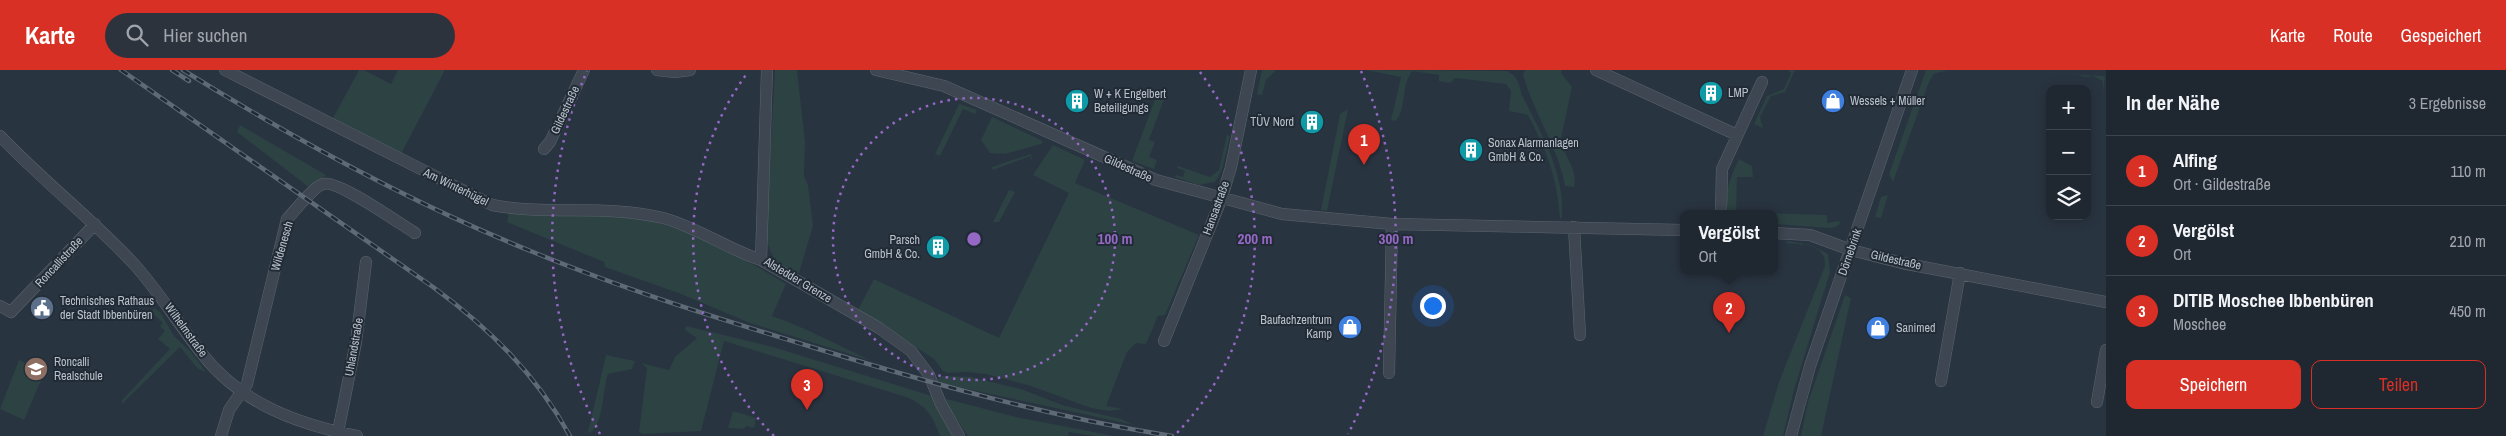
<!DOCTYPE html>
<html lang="de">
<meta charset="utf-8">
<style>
body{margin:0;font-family:"Archivo Narrow",sans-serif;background:#2c333d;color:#f1f3f6}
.controls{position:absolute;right:15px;top:15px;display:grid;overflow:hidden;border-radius:10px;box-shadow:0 2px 12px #0003}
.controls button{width:45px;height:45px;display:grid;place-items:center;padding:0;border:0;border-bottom:1px solid #3c444d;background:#1f2731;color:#f1f3f6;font:25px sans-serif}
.you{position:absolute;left:1432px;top:235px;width:18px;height:18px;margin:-12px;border:4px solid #fff;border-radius:50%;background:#1a73e8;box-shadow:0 0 0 8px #1a73e833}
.badge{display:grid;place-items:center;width:32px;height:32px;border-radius:50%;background:#d93025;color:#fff;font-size:16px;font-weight:700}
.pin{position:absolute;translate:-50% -41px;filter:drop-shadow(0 1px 2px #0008)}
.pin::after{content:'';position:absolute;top:26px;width:18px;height:15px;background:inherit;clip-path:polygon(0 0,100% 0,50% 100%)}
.popup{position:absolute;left:1680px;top:140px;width:98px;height:65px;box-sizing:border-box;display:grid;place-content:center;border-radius:10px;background:#1f2731;filter:drop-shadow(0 1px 4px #0005);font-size:16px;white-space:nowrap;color:#a1a5ab}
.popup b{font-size:19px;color:#f1f3f6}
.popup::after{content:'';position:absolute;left:50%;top:100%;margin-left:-10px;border:10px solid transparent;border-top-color:#1f2731}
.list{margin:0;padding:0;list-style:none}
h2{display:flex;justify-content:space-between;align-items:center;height:65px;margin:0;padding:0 20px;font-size:21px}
h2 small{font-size:16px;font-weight:400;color:#a1a5ab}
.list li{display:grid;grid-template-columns:32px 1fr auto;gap:15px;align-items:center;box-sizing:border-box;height:70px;padding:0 20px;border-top:1px solid #3c444d}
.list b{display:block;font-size:19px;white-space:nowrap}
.list p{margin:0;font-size:16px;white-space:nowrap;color:#a1a5ab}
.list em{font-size:16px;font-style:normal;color:#a1a5ab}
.actions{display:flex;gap:10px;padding:15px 20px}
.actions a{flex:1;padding:11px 0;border:1px solid #d93025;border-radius:10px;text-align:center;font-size:18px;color:#d93025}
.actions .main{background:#d93025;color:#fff}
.icon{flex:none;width:28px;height:28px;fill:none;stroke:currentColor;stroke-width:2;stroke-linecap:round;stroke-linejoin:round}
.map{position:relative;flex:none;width:2106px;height:366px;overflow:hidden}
header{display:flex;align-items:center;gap:30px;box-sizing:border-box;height:70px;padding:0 25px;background:#d93025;color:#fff}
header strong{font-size:24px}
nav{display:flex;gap:28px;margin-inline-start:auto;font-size:18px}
.search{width:350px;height:45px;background:#2c333d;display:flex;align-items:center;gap:12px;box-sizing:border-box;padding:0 18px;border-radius:28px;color:#a1a5ab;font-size:19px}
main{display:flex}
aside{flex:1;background:#1f2731}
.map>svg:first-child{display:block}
.green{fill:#2c4243}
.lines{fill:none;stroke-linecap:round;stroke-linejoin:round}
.minor-casing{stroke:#5b646e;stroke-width:12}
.minor{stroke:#3d4651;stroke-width:11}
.rail-casing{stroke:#5f6a77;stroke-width:4.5}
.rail{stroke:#212b36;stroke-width:2.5;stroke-dasharray:8;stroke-linecap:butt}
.ring{fill:none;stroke:#9468c4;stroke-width:2.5;stroke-dasharray:2.5 5}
.labels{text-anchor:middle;stroke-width:4;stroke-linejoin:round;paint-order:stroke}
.poi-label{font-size:12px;fill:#bac1cb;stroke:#212b36;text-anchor:start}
.street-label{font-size:12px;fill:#bac1cb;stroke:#212b36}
.centre{fill:#9468c4;stroke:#212b36;stroke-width:2.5}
.ring-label{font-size:15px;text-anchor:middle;font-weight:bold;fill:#9468c4;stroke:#212b36;stroke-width:4;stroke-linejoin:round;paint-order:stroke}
</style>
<header>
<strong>Karte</strong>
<div class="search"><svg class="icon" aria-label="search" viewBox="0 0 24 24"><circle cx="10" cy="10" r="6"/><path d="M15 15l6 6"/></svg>Hier suchen</div>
<nav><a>Karte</a><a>Route</a><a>Gespeichert</a></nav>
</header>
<main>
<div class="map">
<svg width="2106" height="366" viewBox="0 0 2106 366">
<rect width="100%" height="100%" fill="#293441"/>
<path class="green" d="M359 0H364L391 14 398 0H445L401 84 333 48Z
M775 0H797L805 72 804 106 808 115 813 156 799 203 793 205C777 196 769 184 766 165Z
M1262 0H1276L1266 10 1262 25 1257 24Z
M1366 0 1506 1C1518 5 1519 14 1522 25 1541 63 1565 103 1562 147L1560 149C1557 106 1547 82 1528 45L1509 41 1511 21 1506 14 1455 8 1450 13 1439 11V5L1412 1C1401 16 1407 37 1396 51L1391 50 1401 7Z
M1525 0H1562L1561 3 1572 17 1560 73C1566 87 1578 101 1574 117L1565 116C1558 76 1533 43 1523 4Z
M1788 0H1795L1785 22 1771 26 1760 47 1763 58 1754 54 1767 26 1784 19 1791 3Z
M1926 0H1948L1934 4 1929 12 1893 112 1889 104Z
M2059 0 2079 5 2105 6 2103 23V11L2093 6 2085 7Z
M1158 21 1166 24 1149 70 1155 72 1149 87 1157 90 1154 99 1132 91Z
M959 34 977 40 975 44 963 39 940 86 935 84Z
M1348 39 1327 141 1321 140 1340 44Z
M992 47 1043 71 1041 74 1005 84 990 83 981 70Z
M240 55 326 105 310 118 237 62Z
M1227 65 1230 66 1222 100 1215 112 1199 115 1175 107 1176 105 1183 107 1185 101 1177 98 1178 96 1210 107 1219 100Z
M1053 75 1085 90 1075 113 1199 165 1165 245 1158 246 1146 274 1136 273 1127 282 1106 336 1123 339 1109 341 1091 338 1031 316 986 304 967 302 948 303 943 301 934 289 886 257 857 242 874 209 999 268 1069 123 1033 105Z
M1031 84 1032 91 1030 86 993 100 992 97Z
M1739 89 1752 96 1753 107H1737L1736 142 1827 145V153L1839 151 1840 154 1836 157 1831 158 1774 154V144H1730C1722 126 1731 106 1739 89Z
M1009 120 1015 122 999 152H993Z
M1888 125 1881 148 1875 147 1881 127Z
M509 142C541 142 574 139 605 142 670 149 732 180 786 214L772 246C807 258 839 276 872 291L750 253 681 224 605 197 604 192 507 152Z
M1788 171 1811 175 1828 184 1830 202 1794 320 1783 366H1763L1779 312 1825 196C1826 182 1816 176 1803 174L1802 176 1800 174 1785 173Z
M1845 225 1851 228 1821 366H1801L1808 332Z
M154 238 160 242 174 266 191 282 206 302 198 299 180 277 122 334V330L170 279 158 269 165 261 160 256 163 253 151 242Z
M686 256 773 277 932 326 953 366H940C932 345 929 339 909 328L724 271 701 361 643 364 639 362 647 298 641 293 669 300 675 287 697 268 685 260Z
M606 285 635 291 632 299 608 304C602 321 605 350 590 363L588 362Z
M19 290 45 301 24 350 0 339Z
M943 306 970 307 1021 319 1065 336 1121 349 1134 355 940 313 938 309Z
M947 329 1016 347 1114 366H1094L1069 362 1068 366H968L944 330Z
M733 341 756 348 754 358 746 356 744 359 728 358Z"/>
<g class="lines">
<g class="minor-casing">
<path id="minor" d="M225 0 492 135C548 146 606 134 663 148 697 157 727 179 761 190
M657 0 675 2 690 0
M767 0 761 190 879 258 911 281 929 305 941 334 959 366
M876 0 944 16 1156 110 1282 144 1392 154 1684 160
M1596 0 1737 65
M0 66C43 111 92 149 134 194 160 223 179 255 203 285 242 334 297 354 357 366
M544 79 550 72 584 0
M1721 144 1722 99 1762 12
M1574 157 1580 265
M1774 163 1810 165 1851 180 1902 193 2106 232
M0 236 11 242 95 154
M1164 271 1221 130 1231 97 1251 0
M1389 303 1392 154
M1941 311 1960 203
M2097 332 2106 280
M338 362 356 272 366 192
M221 366 229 340 247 314 287 149C295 141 313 117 323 114 337 109 400 154 415 163
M1791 366 1810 296 1912 0"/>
</g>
<use href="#minor" class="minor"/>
<g class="rail-casing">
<path id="rail" d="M121 0 433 217C489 258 536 304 570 366
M172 0 189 11
M183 0C294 69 411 133 533 182 625 220 720 249 815 278 933 314 1050 347 1172 366"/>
</g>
<use href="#rail" class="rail"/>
</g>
<g class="ring">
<circle cx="974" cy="169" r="141"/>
<path d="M774 366A281 281 0 0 1 748 2M1200 2A281 281 0 0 1 1174 366"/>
<path d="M600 364A422 422 0 0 1 587 1M1361 1A422 422 0 0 1 1348 364"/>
</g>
<defs>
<g id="building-disc" transform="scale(1.25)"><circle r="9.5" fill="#0f9aa8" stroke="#212b36"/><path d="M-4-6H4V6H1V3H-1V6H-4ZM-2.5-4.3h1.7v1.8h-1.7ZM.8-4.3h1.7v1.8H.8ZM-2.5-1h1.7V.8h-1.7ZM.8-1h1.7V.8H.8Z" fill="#fff"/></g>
<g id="shop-disc" transform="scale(1.25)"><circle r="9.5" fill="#3f7fe0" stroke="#212b36"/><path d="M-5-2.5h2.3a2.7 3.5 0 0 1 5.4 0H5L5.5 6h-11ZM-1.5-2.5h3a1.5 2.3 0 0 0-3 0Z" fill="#fff"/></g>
<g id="civic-disc" transform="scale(1.25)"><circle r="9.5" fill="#5c6f8a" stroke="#212b36"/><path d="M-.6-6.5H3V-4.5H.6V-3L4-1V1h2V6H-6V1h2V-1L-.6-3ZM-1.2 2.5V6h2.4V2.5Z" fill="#fff"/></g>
<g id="school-disc" transform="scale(1.25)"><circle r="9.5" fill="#8d6e63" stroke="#212b36"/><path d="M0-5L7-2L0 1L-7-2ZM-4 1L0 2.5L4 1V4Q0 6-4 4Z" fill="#fff"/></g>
</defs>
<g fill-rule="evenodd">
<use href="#building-disc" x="1711" y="23"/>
<use href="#building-disc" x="1077" y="31"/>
<use href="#shop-disc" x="1833" y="31"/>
<use href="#building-disc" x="1312" y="52"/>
<use href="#building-disc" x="1471" y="80"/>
<use href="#building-disc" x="938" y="177"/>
<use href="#civic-disc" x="42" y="238"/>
<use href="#shop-disc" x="1350" y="257"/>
<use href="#shop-disc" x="1878" y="258"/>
<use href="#school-disc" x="36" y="299"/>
</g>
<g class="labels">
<g class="poi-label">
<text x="1728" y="27">LMP</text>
<text x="1094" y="28">W + K Engelbert<tspan x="1094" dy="14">Beteiligungs</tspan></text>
<text x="1850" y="35">Wessels + Müller</text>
<text x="1294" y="56" text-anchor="end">TÜV Nord</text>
<text x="1488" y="77">Sonax Alarmanlagen<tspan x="1488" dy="14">GmbH &amp; Co.</tspan></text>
<text x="920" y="174" text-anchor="end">Parsch<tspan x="920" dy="14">GmbH &amp; Co.</tspan></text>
<text x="60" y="235">Technisches Rathaus<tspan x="60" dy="14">der Stadt Ibbenbüren</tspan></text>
<text x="1332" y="254" text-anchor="end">Baufachzentrum<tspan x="1332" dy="14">Kamp</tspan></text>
<text x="1896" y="262">Sanimed</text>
<text x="54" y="296">Roncalli<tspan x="54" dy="14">Realschule</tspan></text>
</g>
<g class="street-label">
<text transform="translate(565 40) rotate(-65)" y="4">Gildestraße</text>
<text transform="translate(1128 98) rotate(24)" y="4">Gildestraße</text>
<text transform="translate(456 117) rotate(26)" y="4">Am Winterhügel</text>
<text transform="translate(1216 138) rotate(-70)" y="4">Hansastraße</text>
<text transform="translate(282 176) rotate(-74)" y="4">Wildenesch</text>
<text transform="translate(1850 182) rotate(-71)" y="4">Dörnebrink</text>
<text transform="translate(1896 190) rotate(13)" y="4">Gildestraße</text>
<text transform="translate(59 192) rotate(-47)" y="4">Roncallistraße</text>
<text transform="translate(798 210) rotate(31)" y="4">Alstedder Grenze</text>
<text transform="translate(186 260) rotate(54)" y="4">Wilhelmstraße</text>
<text transform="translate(354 277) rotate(-80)" y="4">Uhlandstraße</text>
</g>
</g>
<circle cx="974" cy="169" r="8" class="centre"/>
<g class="ring-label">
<text x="1115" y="174">100 m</text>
<text x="1255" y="174">200 m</text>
<text x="1396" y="174">300 m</text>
</g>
</svg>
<div class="controls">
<button>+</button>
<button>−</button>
<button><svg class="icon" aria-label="layers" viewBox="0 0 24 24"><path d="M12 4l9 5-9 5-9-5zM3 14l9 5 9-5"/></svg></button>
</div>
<div class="you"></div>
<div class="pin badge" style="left:1364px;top:95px">1</div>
<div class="pin badge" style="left:1729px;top:263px">2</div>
<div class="popup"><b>Vergölst</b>Ort</div>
<div class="pin badge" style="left:807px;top:340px">3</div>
</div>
<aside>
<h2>In der Nähe<small>3 Ergebnisse</small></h2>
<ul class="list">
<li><span class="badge">1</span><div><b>Alfing</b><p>Ort · Gildestraße</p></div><em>110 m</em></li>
<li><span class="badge">2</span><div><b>Vergölst</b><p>Ort</p></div><em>210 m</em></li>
<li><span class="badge">3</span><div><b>DITIB Moschee Ibbenbüren</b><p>Moschee</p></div><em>450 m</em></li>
</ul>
<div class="actions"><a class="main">Speichern</a><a>Teilen</a></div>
</aside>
</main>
